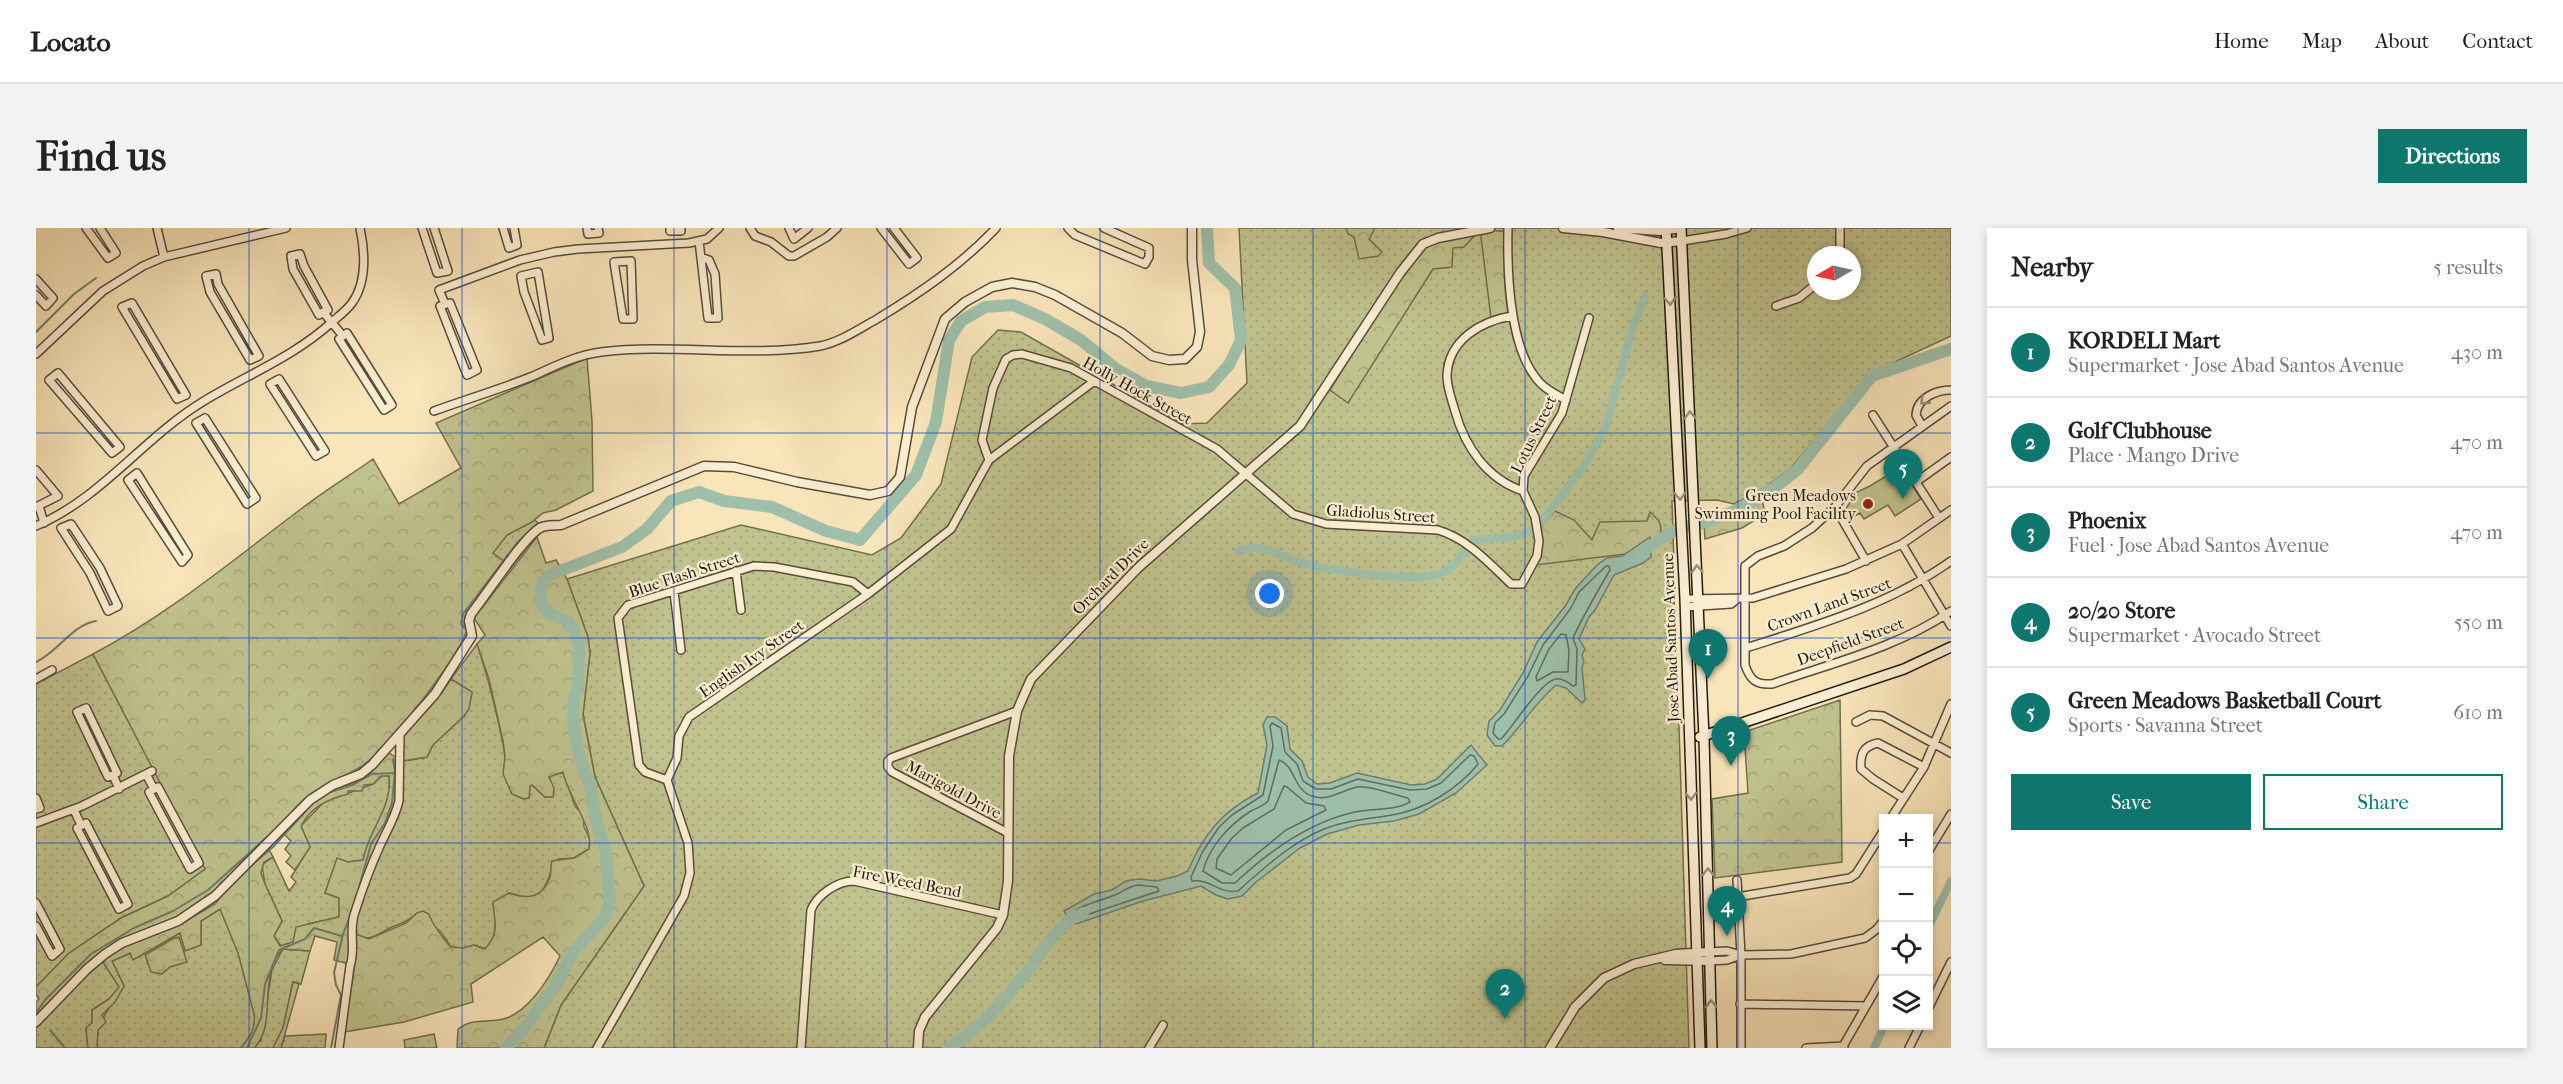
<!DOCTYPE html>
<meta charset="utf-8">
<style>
body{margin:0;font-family:"IM FELL French Canon",serif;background:#f2f2f2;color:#222}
.controls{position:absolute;right:18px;bottom:18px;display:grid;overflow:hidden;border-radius:0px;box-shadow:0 3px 9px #0003}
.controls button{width:54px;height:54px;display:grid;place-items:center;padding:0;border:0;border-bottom:2px solid #e0e0e0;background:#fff;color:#222;font:30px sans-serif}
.compass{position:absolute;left:1771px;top:18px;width:54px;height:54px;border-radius:50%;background:#fff;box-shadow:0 3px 9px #0003;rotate:261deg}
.you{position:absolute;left:1234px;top:366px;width:21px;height:21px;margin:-15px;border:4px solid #fff;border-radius:50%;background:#1a73e8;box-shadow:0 0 0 9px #1a73e833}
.badge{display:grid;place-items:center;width:39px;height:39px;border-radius:50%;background:#0f766e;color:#fff;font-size:20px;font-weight:700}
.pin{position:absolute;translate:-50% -50px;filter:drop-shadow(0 2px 3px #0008)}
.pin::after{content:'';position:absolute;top:32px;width:21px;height:18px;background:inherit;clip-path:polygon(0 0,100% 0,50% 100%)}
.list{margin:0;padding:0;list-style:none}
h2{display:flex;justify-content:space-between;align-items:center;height:78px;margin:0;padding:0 24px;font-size:26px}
h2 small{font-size:20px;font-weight:400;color:#767676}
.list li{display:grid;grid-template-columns:39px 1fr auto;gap:18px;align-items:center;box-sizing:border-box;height:90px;padding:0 24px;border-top:2px solid #e0e0e0}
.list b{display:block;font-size:22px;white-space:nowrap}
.list p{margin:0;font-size:20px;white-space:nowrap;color:#767676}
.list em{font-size:20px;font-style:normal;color:#767676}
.actions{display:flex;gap:12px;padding:18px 24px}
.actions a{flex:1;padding:14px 0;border:2px solid #0f766e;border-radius:0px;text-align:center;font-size:21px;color:#0f766e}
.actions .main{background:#0f766e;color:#fff}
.icon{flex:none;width:33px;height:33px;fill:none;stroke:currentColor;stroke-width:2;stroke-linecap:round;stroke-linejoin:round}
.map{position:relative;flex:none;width:1915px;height:820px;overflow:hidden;border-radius:0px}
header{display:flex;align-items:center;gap:36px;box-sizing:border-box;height:84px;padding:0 30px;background:#fff;border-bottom:2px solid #e0e0e0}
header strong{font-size:28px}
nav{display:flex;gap:33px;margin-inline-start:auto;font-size:21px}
.intro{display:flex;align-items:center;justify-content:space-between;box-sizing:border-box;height:144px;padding:0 36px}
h1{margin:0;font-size:42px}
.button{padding:15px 27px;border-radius:0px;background:#0f766e;color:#fff;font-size:21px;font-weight:700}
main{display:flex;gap:36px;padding:0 36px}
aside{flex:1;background:#fff;border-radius:0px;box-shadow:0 3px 9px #0003}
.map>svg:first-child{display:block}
.grass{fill:url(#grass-dots);stroke:#726e4e;stroke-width:1.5;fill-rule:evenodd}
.forest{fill:url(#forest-crowns);stroke:#726e4e;stroke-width:1.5}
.wetland{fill:url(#wetland-marsh);stroke:#726e4e;stroke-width:1.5}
.pitch{fill:#c0c38e;stroke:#726e4e;stroke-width:1.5}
.water{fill:#9ec0ab;stroke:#6d7d6c;stroke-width:1.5}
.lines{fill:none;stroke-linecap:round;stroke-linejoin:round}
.shore{stroke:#606c5c;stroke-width:1.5}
.stream{stroke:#6d7d6c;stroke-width:2}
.canal{stroke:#9ec0ab;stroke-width:8}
.river{stroke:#9ec0ab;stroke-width:12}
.minor-casing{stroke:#584c39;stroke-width:10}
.tertiary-casing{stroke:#584c39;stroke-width:11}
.secondary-casing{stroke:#23190e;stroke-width:12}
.minor{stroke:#fbeed2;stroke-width:7}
.tertiary{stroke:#fbeed2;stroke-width:8}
.secondary{stroke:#fbeed2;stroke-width:9}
.oneway{stroke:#9a8e7a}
.grid{fill:none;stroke:#1d4ed8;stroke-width:1.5;stroke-opacity:0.55}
.poi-dot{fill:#8f2418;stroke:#fbeed2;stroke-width:2}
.labels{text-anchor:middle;stroke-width:4.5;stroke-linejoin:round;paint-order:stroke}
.street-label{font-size:16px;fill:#23190e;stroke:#fbeed2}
.poi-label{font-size:16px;fill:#23190e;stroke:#fbeed2;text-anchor:end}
</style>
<header>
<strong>Locato</strong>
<nav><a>Home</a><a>Map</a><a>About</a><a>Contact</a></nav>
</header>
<div class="intro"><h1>Find us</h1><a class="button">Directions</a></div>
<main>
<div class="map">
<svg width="1915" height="820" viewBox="0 0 1915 820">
<defs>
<pattern id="grass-dots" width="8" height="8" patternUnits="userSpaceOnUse" patternTransform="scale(1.5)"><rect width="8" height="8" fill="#c0c38e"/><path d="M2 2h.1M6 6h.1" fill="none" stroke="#a5a779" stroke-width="1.8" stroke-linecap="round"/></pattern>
<pattern id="forest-crowns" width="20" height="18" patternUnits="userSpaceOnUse" patternTransform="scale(1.5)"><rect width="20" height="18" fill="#c0c38e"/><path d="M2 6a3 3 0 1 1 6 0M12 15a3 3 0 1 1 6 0" fill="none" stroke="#a5a779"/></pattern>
<pattern id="wetland-marsh" width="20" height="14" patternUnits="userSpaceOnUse" patternTransform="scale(1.5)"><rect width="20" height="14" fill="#c0c38e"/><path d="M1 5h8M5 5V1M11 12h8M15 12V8" fill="none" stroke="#a5a779"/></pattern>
</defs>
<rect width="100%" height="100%" fill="#f9e5ba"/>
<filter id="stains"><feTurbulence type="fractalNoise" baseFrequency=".00333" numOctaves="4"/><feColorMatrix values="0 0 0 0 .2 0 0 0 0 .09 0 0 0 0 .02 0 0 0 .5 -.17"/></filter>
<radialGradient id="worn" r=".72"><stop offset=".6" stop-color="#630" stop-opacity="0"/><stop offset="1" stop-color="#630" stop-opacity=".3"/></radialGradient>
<path class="grass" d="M1203 0H1915V108L1833 146 1755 240 1727 261 1698 276 1681 272 1636 273 1653 820H508L525 777 608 658 559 549 547 486 554 425 552 409 531 351 705 297 836 327 865 310 905 256 936 129 962 102 985 104 1147 196 1171 195 1211 155ZM1780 27H1816V63H1780Z
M499 292 503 296 470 335 456 326 471 307Z
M441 416C452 449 460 482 467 516 472 538 465 543 476 566L488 571 493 570 494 558 496 557 509 569H516L518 564 513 548 527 543 539 578 547 587 548 599 554 611 553 621 538 630 522 631C506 655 513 678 473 665L457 677C462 694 461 708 450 721L438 717 427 720 415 719 405 704 381 685C372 695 363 695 352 701 340 708 330 715 317 705L318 694 341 629 365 574 367 533 391 529 397 517 428 488 432 481 436 464 415 451Z
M57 426 170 641 132 668 85 690 32 726 0 759V456Z
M347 547 353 548C357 578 334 604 327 632L312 634 301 631 289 665 304 670 303 689 272 696 257 714 245 718 238 708 246 693 229 656 226 637 237 629 253 663 260 654 255 649 274 619 265 598 288 574 337 556Z
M184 681C194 702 223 775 219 796 217 806 211 812 205 820H61C59 790 75 781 88 758L76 733 95 725 97 731 145 704 149 722 165 717V693Z
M247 721 274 723 265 756 257 754 247 800 237 820H218L225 812 236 742Z
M65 731 84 759 73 771 56 782V795L50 800 52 820H0V796Z
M290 806 289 820H245L249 808Z
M398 806 401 820H369L368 812Z"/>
<path class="forest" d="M1310 0H1339L1333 11 1346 24 1342 28 1323 31 1318 9 1312 6Z
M1444 1 1472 4V86L1455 90Z
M1442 4 1428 19 1417 20 1416 39 1397 41 1312 175 1294 162 1377 27 1390 17Z
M551 130 556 193 557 263 520 282 507 285 496 294 471 307 457 325 470 335 429 388 428 397 433 405 398 461 327 541 300 554 209 631 188 654 151 686 89 711 0 792V774L3 771 0 766V759L32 726 85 690 132 668 169 641 57 426C133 386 197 332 265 281 288 263 313 248 337 231L363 276 425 240 400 195Z
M1726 271 1729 286 1706 300 1669 311 1668 297Z
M1519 283 1538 292 1556 312 1564 294 1611 293 1614 284C1623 292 1627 296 1624 309L1589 326 1500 337 1504 301Z
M501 309 510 335 520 332 531 351 552 409 554 425 547 487 559 549 608 658 525 777 508 820H421L422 801C435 791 447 794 462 792 490 789 513 751 524 728L507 709 435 756 437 774 368 794 308 804 320 729 317 705 333 711 370 695 381 685 387 683 393 686C394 692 409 714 415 719L427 720 438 717 449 721C465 703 458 694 457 674L473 665C490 671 505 671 513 652 516 646 514 639 516 633L538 630 553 621C558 599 531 567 527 544L513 549 518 560 517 569H509L496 557 494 558 493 570 488 571 476 566 467 546 469 528 467 513 453 451 441 416 449 407 438 390Z
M415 451 436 464 433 481 428 488 397 517 391 529 367 533V509L405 466Z
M1804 472 1806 634 1679 650 1676 571 1712 565 1708 504Z
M352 524 362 531 358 581 315 694 316 724 313 736 298 732 301 714 279 708 274 723 247 721C220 748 243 795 218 820H205C214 809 220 801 218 786L202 725 184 681 165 693V717L149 723 144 705 97 732 94 725 76 733 88 758 79 774 66 787 70 794 62 802 61 820H52L50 800 56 795V782L73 771 83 759 65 731 76 723 142 694 232 620 237 629 228 634 225 645 229 656 246 693 238 708 244 718 257 714 260 699 303 689V670L289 665 301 630 312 634 327 632C332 602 357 580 353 548H345L337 556 328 557 326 563H312V566C292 571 275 579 265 598L274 619 259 642 250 634 255 628 249 621 255 613 247 605 276 573 293 562 318 555 331 547Z
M257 754 263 756 245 820H237L247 800Z"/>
<path class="wetland" d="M143 709 151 734 134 739 126 746 115 744 109 727 138 710Z"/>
<path class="pitch" d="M1865 239 1885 271 1859 288 1852 277 1828 291 1824 285 1815 290 1809 282 1821 264 1834 258Z"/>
<path class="water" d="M1614 309 1615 329 1607 335 1578 347 1559 382 1553 389 1543 411 1549 421 1546 427 1548 434 1546 439 1549 472 1546 475 1530 460 1520 457C1499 475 1485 499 1466 518H1459L1451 507 1453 493 1464 482 1487 445 1501 414 1530 377 1539 361 1561 337 1571 330 1586 328Z
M1231 489H1239L1251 498 1254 521 1266 533 1272 549 1281 556 1294 555 1321 545 1375 557 1389 556 1401 551 1435 517 1451 537 1420 565 1383 586 1358 593 1323 597 1291 606 1264 620 1220 654 1206 668 1192 671 1180 667 1165 658 1107 673 1040 696 1032 690 1028 683 1058 666 1076 662 1090 653 1103 651 1120 653 1141 648 1152 643C1167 607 1186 583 1222 565L1231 517 1227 497Z"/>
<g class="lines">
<path class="shore" d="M1570 338H1573L1574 342C1561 364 1548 386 1537 410L1541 421 1540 457 1537 458C1533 455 1525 450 1520 451 1505 453 1477 499 1465 511H1462L1457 505 1459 495 1468 486 1492 448 1507 417 1535 380 1543 364Z
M1525 406 1530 407 1533 422 1532 444H1517L1501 453 1500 449 1513 421Z
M1236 495 1245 500 1249 524 1261 536 1267 553 1280 561H1295L1322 551 1374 562 1391 561 1405 555 1434 527 1438 528 1442 536C1422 561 1388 582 1356 587 1333 591 1311 592 1288 601 1256 614 1228 640 1202 663 1182 666 1176 651 1156 653L1155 649 1167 623 1183 599 1196 587 1227 567 1237 518 1234 498Z
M1243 532C1260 538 1257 562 1276 568 1292 574 1306 562 1321 559 1333 557 1359 567 1372 570L1374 574C1359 583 1337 580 1319 584 1273 594 1233 623 1199 655H1186L1167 643C1173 619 1194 596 1215 583 1221 580 1227 578 1232 573Z
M1248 558 1251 559 1270 575 1288 578 1290 582 1250 602 1195 647 1180 640 1181 631 1196 610 1207 600 1238 581Z
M1103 657 1121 659 1123 663 1044 689 1038 686 1039 682C1051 676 1063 673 1076 668 1086 665 1091 658 1103 657Z"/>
<path class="stream" d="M0 104 38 66 60 50
M428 400 425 396 427 386 481 315 501 296
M0 434C23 423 36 397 60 393
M291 565 317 557 336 546 359 545
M254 587C276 557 298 556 326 538 351 522 419 433 430 405
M213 639 237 619 277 575
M321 667 335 616 349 595 356 575 359 543 357 531
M148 694 179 676 194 657
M112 709 143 697
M0 785 9 772 55 726 98 700 137 683 172 662 231 609
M14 802 29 820
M211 820 225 790 229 756 243 722 269 711 278 700 306 708
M295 820 305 767 300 757 298 745 307 706 317 681"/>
<path class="canal" d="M1202 324C1226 313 1241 327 1263 334 1290 342 1381 356 1406 345 1418 340 1428 322 1437 312L1477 309 1492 304 1506 294 1547 239 1569 201 1597 99 1609 68
M1892 700 1915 653
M1838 820 1848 798"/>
<path class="river" d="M1602 326 1642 300 1661 297 1701 282 1738 260 1761 242 1836 148 1915 121
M470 820 490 798 520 757 538 723 569 689 574 672 570 625 559 588 554 557 544 530 537 494 538 470 542 460 543 425V416L534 394C529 391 525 391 520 389 502 382 501 360 511 348L586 319 611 301 635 273 663 264 688 273 736 279 790 303 824 312 880 247 900 194 913 112 925 93 949 79 977 77 1009 91 1045 112 1080 141 1110 158 1145 165 1173 159 1193 137 1205 112 1199 60 1173 35 1171 0
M912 820C943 802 967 773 990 745 1006 726 1021 694 1047 685"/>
<g class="minor-casing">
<path id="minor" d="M50 0 72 30 80 25 64 0
M121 0 128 29
M386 0 401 45 412 43 398 0
M467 0 473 20 481 17 478 0
M551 0 552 6 563 5 562 0
M634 0V3H645V0
M714 0 719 8 735 14 753 28H758L791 9 801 0
M753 0 758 11 772 0
M845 0 873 36 881 30 858 0
M1032 0 1039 7 1109 36 1113 29V20L1068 0
M1472 0C1471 42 1473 116 1500 150 1507 160 1519 166 1530 172
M1804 0V27
M663 13 672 90H682L679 46 673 32 667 30
M1646 13 1690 6 1711 0
M264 26 268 38 292 82 283 87 257 41 255 28Z
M595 33 597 91H587L578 34Z
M502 44 513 110 506 112 488 64 485 48Z
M180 46 182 56 223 128 214 132 174 64 170 48Z
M0 51 17 70 10 78 0 67
M96 75 150 167 141 171 86 79Z
M414 75 441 142 431 147 404 78Z
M409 76 403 62 484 32 518 24 542 21 653 15 671 11 683 0
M1740 78 1763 70 1780 56
M287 84 307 108
M1476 88C1445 93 1412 112 1411 148 1411 160 1416 172 1419 183 1429 219 1451 251 1487 263
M311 105 356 177 348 182 303 111Z
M0 126 67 63 107 38 128 29 250 0
M22 145 84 219 76 225 13 152Z
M243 151 289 223 280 228 234 156Z
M1915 178 1831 238 1799 279 1776 300 1748 318 1722 328 1709 338V437C1714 452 1720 457 1736 456 1796 435 1863 419 1915 383
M398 183C431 171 465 161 497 148 519 138 541 127 565 124 637 115 713 130 784 118 804 114 823 101 841 91 884 65 925 37 960 0
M1837 187 1903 290
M169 190 220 270 211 276 160 195Z
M1886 198 1880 187C1881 170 1900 162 1915 162
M953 232 946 212 957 160 970 131 977 127 986 126 1035 140 1181 221 1257 286 1290 296 1402 302C1432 311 1453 335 1475 356H1486L1501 328 1503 313 1499 289 1487 263 1488 248 1526 185 1553 90
M0 242 22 268 0 279
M101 245 152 327 146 334 92 252Z
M1880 254 1915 229
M3 278 8 295
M1799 279 1830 333
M35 296 64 340 82 378 72 383 54 345 25 300Z
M0 298C66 270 108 209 168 173 211 147 259 128 296 94 303 88 311 82 316 75 331 54 329 24 324 0
M1866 316 1915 398
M700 343 705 382
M638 364 645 422
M1649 371 1717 370 1810 341 1866 316 1915 282
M1649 379 1695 376 1700 372
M1710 420C1781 397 1853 377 1915 333
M0 451 16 442
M1820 494 1834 487 1847 488 1915 525
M110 546 118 561
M77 547 81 545 50 480 41 484 72 549 77 547 83 561
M631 552 609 544 603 537 582 390 592 377 718 338 738 339 817 354 832 366
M122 559 163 635 154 641 113 564Z
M0 570 4 580 0 581
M1867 570 1837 551 1825 541C1824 526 1827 518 1842 515L1888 539
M38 582 45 597
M1855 590 1888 539 1915 476
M0 595 46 578 116 543
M50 595 92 676 83 681 41 600Z
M972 605 856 544 852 539V533L855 530 981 483
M1892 624 1915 586
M1701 652 1705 727V820
M1701 669 1814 650 1820 646 1848 602
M0 675 24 721 16 728 0 698
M1672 724 1691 723 1705 727 1755 726 1829 710 1841 701 1848 692
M1673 733 1691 732 1705 727
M1704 776 1829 778
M1892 781 1915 734
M303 820 314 738C320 721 313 705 318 687 325 665 333 642 343 620 350 604 359 590 363 573L364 507
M561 820 648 668 654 645 652 615 631 552 641 530 643 508 653 489 832 366 915 301 953 232 1057 154
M765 820 775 682C781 667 801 653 818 653L967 687
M1113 820 1127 797
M1770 820 1808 818
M1806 820 1848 747
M1873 820 1884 798"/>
</g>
<g class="tertiary-casing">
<path id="tertiary" d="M1527 0 1567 4 1625 15 1646 13
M1582 0 1624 3 1645 0
M1629 732 1673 733
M0 794 51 741 69 726 86 715 142 693 179 668 274 572 297 557 325 546 336 537 399 466 436 408 433 393 435 386C449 369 490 305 506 299 512 297 519 297 525 297L668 238 698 239 761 254 834 267 852 263 864 249 876 179 909 91 929 74 956 59 976 55 999 59 1019 67 1086 105 1116 128 1133 132 1149 131 1161 119 1164 104 1156 32V0
M882 820 883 803 889 789 961 700 967 687 972 653 973 528 981 483 995 451 1103 339 1264 198 1364 45 1387 16 1402 10 1454 0
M1514 820 1539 779 1568 750 1598 736 1640 726 1672 724"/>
</g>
<g class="secondary-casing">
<path id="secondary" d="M1630 0 1649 371 1664 820
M1645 0 1668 509 1676 820
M1664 509 1868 441 1915 419"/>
</g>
<use href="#minor" class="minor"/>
<use href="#tertiary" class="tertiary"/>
<use href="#secondary" class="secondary"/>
</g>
<defs><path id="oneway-chevron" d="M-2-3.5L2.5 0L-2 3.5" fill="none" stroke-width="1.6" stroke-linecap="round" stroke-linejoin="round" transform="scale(1.5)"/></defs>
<g class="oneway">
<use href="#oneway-chevron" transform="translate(1634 73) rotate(87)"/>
<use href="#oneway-chevron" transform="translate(1888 173) rotate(137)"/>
<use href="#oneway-chevron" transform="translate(1654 187) rotate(-92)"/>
<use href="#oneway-chevron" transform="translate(1644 268) rotate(87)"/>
<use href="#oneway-chevron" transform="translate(1661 341) rotate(-93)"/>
<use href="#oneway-chevron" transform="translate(1655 568) rotate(88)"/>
<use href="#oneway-chevron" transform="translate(1672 644) rotate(-90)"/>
<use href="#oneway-chevron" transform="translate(1675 776) rotate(-92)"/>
</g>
<path class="grid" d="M213 0V820M426 0V820M638 0V820M851 0V820M1064 0V820M1277 0V820M1489 0V820M1702 0V820M0 205H1915M0 410H1915M0 615H1848M1892 615H1915"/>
<circle class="poi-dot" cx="1832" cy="276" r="6"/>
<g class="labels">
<g class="street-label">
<text transform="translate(1102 162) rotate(29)" y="6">Holly Hock Street</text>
<text transform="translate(1497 206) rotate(-64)" y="6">Lotus Street</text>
<text transform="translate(1345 285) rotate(4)" y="6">Gladiolus Street</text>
<text transform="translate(648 346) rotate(-18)" y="6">Blue Flash Street</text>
<text transform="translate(1074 348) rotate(-45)" y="6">Orchard Drive</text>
<text transform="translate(1793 376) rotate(-20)" y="6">Crown Land Street</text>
<text transform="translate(1634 410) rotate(-92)" y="6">Jose Abad Santos Avenue</text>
<text transform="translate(1814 413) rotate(-20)" y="6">Deepfield Street</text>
<text transform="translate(715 430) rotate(-35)" y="6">English Ivy Street</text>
<text transform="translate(918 561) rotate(28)" y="6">Marigold Drive</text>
<text transform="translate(871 653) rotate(11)" y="6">Fire Weed Bend</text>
</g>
<g class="poi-label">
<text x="1820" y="273">Green Meadows<tspan x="1820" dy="18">Swimming Pool Facility</tspan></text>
</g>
</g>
<rect width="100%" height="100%" filter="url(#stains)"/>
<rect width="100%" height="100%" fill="url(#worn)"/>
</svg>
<div class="controls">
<button>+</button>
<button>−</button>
<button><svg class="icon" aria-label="locate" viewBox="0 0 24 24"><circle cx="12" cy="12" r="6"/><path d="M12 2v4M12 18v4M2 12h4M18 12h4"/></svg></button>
<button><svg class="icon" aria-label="layers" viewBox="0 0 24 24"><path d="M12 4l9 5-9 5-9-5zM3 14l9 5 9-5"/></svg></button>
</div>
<svg class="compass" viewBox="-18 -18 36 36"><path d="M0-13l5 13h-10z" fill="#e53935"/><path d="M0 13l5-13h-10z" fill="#767676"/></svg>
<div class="you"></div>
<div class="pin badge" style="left:1672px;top:451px">1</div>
<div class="pin badge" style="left:1469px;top:791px">2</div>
<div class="pin badge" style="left:1695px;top:538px">3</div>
<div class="pin badge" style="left:1691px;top:708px">4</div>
<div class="pin badge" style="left:1867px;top:271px">5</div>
</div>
<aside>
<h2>Nearby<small>5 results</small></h2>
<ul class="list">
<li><span class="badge">1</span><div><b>KORDELI Mart</b><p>Supermarket · Jose Abad Santos Avenue</p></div><em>430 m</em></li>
<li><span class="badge">2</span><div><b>Golf Clubhouse</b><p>Place · Mango Drive</p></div><em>470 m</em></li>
<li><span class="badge">3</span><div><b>Phoenix</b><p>Fuel · Jose Abad Santos Avenue</p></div><em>470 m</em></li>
<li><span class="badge">4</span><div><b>20/20 Store</b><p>Supermarket · Avocado Street</p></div><em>550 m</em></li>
<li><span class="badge">5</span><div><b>Green Meadows Basketball Court</b><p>Sports · Savanna Street</p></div><em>610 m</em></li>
</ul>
<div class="actions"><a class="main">Save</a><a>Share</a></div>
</aside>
</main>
